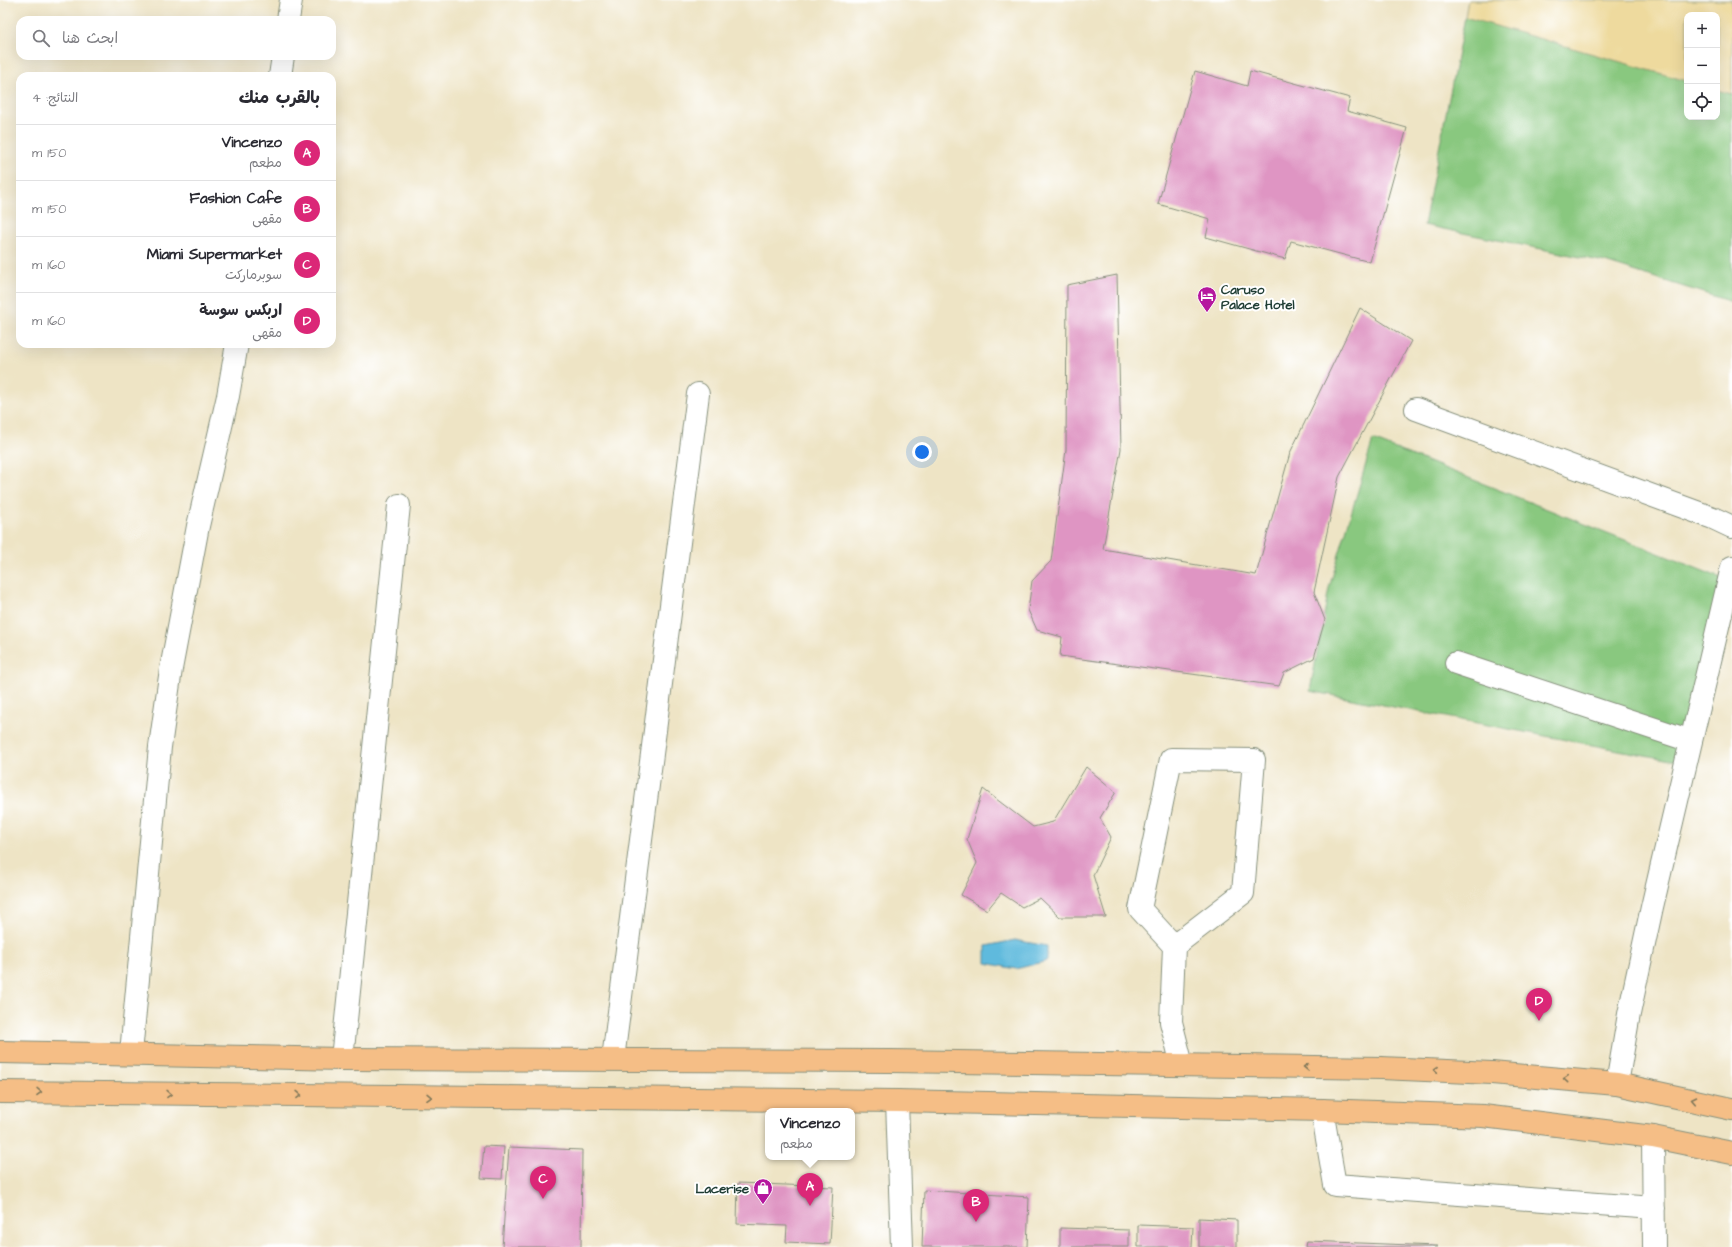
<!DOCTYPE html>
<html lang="ar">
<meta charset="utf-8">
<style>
body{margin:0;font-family:"Architects Daughter","Playpen Sans Arabic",sans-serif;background:#f7f7f7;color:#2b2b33;direction:rtl}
.controls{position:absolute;right:12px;top:12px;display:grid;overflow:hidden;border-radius:8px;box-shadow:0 4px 16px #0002}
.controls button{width:36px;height:36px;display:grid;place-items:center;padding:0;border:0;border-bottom:1px solid #e1e1e2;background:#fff;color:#2b2b33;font:20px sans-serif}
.you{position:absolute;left:922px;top:452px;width:14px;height:14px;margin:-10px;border:3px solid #fff;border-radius:50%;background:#1a73e8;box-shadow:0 0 0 6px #1a73e833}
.badge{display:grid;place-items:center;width:26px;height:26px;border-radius:50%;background:#db2777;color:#fff;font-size:13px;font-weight:700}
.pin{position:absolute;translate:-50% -33px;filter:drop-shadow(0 1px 2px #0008)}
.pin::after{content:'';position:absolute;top:21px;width:14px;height:12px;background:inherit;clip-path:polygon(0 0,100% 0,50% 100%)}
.popup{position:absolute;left:765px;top:1108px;width:90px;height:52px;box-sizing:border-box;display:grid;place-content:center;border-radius:8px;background:#fff;filter:drop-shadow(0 1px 3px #0005);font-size:13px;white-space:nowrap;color:#7c7c81}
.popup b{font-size:15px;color:#2b2b33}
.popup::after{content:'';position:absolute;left:50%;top:100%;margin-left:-8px;border:8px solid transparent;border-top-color:#fff}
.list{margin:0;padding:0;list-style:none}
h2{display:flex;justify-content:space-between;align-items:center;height:52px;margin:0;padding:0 16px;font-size:17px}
h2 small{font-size:13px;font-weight:400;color:#7c7c81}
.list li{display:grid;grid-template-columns:26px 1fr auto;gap:12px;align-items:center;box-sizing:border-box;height:56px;padding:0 16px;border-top:1px solid #e1e1e2}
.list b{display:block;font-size:15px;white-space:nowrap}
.list p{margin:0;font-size:13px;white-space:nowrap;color:#7c7c81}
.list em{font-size:13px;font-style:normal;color:#7c7c81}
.icon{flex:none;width:22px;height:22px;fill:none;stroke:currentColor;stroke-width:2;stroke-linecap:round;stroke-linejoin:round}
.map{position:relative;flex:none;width:1732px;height:1247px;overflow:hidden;direction:ltr}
.search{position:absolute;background:#fff;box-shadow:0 4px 16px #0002;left:16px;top:16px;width:320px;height:44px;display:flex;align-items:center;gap:10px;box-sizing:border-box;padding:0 14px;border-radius:12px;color:#7c7c81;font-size:15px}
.panel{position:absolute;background:#fff;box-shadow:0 4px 16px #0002;left:16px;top:72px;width:320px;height:276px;border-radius:12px;direction:rtl}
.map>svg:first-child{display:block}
.green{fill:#89c87f;stroke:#54825a}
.sand{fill:#eeda9e;stroke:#868c69}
.water{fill:#5fbadd;stroke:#3f7c88}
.building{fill:#df95c3}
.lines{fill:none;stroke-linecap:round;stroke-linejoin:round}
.minor-casing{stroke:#86907c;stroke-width:24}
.major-casing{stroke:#86907c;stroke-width:24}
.minor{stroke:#fff;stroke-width:22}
.major{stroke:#f5be86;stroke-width:22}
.oneway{stroke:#7f7759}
.labels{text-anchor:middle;stroke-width:4;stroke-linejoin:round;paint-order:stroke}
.poi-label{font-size:13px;font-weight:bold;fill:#1f3d34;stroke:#fff;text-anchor:start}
</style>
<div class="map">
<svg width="1732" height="1247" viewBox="0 0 1732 1247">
<rect width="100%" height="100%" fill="#fff"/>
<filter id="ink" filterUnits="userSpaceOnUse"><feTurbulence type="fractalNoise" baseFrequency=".025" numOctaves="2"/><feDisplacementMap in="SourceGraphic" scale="8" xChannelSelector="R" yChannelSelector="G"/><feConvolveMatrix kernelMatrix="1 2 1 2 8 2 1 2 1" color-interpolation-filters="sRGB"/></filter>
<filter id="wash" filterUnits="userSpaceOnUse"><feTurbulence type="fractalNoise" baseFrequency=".012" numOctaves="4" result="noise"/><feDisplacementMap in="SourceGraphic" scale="16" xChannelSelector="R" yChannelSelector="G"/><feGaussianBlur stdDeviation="0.9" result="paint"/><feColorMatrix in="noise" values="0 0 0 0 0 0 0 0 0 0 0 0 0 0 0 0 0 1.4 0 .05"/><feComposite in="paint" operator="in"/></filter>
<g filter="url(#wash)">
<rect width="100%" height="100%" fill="#eee4c5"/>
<path class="green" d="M1465 17 1687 81V117H1717V90L1732 94V302L1605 262 1424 225Z
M1373 440 1721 578 1676 761 1310 691 1329 588Z"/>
<path class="sand" d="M1468 0H1732V94L1717 90V15H1687V81L1465 17Z"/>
<path class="water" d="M1015 940 1047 946V961L1016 969 986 963V946Z"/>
<g id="blocks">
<path class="building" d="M1195 71 1247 86 1250 71 1350 98 1347 111 1407 128 1370 262 1291 241 1285 259 1206 237 1210 219 1158 204Z
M1117 275 1121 449 1103 549 1256 575 1290 453 1360 308 1411 341 1339 477 1314 592 1325 620 1314 658 1284 673 1279 686 1060 656 1062 637 1037 630 1028 610 1032 581 1051 561 1066 450 1067 285Z
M1086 767 1116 792 1100 818 1111 837 1093 875 1106 917H1060L1040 898 1022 907 1001 893 987 910 961 895 977 863 967 839 983 789 1033 827 1053 822Z
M484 1146 504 1147 502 1179 481 1178Z
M509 1147 582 1150 581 1247H502Z
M738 1183 833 1187 830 1244 786 1242 787 1226 737 1224Z
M924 1190 1029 1197 1027 1247H922Z
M1199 1218 1237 1220V1247H1199Z
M1138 1225 1193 1227 1192 1247H1138Z
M1060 1228 1129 1230V1247H1060Z
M1307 1241 1437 1246V1247H1306Z"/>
</g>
</g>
<g filter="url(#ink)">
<use href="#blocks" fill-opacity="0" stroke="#86907c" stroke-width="1"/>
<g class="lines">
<g class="minor-casing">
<path id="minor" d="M288 20 291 0
M280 76 283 56
M1416 409 1713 518 1732 527
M1456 663 1691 741
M1174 946 1140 909 1171 759 1254 760 1243 893 1174 946 1171 1022 1182 1065
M131 1053 160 747 171 669 198 526 228 396 237 344
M342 1059 399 505
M613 1059 698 394
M1617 1084 1629 1014 1652 907 1732 567
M897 1101 902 1247
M1322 1110 1335 1185 1654 1208
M1653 1137 1654 1247"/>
</g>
<g class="major-casing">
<path id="major" d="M0 1052 342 1059 891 1061 1381 1068 1492 1073 1617 1084 1732 1109
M0 1092 897 1101 1322 1110 1483 1116 1653 1137 1732 1153"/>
</g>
<use href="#minor" class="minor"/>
<use href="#major" class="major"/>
</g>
<defs><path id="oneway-chevron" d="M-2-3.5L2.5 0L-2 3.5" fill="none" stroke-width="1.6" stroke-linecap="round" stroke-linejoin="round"/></defs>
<g class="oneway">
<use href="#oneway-chevron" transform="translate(1306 1067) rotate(-179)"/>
<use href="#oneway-chevron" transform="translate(1436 1070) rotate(-177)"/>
<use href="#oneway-chevron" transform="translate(1566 1079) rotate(-175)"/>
<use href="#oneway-chevron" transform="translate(39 1092) rotate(1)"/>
<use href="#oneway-chevron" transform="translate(169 1094) rotate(1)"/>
<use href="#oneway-chevron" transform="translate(299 1095) rotate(1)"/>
<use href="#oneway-chevron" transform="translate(429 1097) rotate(1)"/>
<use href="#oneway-chevron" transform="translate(1694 1100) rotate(-168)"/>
</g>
</g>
<defs>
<g id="hotel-pin" transform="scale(1)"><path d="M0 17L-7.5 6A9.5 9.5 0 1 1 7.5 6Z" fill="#b5179e" stroke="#fff"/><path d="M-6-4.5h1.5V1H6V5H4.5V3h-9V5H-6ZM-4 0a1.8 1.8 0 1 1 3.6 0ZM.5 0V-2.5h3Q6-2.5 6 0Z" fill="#fff"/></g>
<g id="shop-pin" transform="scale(1)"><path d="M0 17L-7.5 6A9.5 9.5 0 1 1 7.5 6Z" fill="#b5179e" stroke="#fff"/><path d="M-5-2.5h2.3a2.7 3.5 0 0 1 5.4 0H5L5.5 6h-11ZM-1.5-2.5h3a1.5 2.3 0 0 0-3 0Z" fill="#fff"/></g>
</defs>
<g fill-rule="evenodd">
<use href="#hotel-pin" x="1207" y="296"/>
<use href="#shop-pin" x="763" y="1188"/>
</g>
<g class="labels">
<g class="poi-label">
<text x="1221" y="294">Caruso<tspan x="1221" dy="15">Palace Hotel</tspan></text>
<text x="749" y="1193" text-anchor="end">Lacerise</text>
</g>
</g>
</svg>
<div class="controls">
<button>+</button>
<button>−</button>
<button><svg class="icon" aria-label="locate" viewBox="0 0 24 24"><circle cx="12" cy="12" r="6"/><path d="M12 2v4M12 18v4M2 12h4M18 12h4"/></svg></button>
</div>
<div class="you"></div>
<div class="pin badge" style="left:810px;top:1206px">A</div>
<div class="popup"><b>Vincenzo</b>مطعم</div>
<div class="pin badge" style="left:976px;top:1222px">B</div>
<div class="pin badge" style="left:543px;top:1199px">C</div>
<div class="pin badge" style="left:1539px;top:1021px">D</div>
<div class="search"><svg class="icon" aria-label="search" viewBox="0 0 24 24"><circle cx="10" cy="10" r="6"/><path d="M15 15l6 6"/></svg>ابحث هنا</div>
<section class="panel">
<h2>بالقرب منك<small>النتائج: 4</small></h2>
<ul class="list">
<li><span class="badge">A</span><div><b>Vincenzo</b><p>مطعم</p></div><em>150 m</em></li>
<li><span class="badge">B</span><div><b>Fashion Cafe</b><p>مقهى</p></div><em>150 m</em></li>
<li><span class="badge">C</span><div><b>Miami Supermarket</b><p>سوبرماركت</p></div><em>160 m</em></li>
<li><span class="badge">D</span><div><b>اربكس سوسة</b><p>مقهى</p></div><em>160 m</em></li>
</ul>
</section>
</div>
